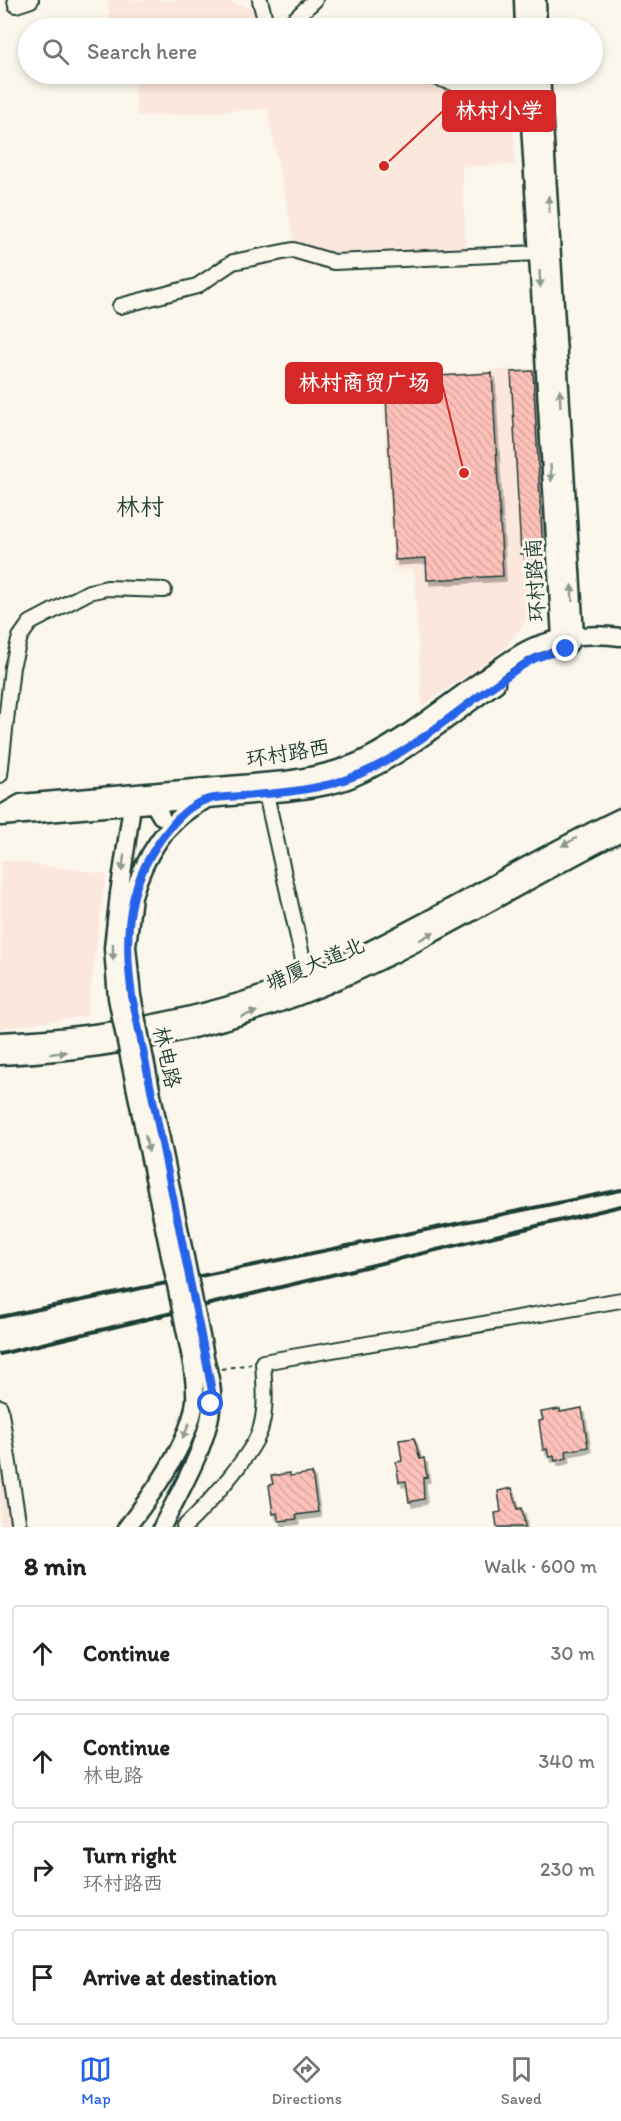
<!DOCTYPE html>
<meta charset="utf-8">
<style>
body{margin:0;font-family:Itim,"LXGW WenKai TC",sans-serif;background:#f2f2f2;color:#222}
.stop{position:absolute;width:18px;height:18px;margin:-14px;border:4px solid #2563eb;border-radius:50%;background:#fff}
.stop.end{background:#2563eb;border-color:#fff;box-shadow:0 2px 6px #0008}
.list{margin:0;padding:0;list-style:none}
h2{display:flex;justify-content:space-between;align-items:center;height:78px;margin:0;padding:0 24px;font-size:26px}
h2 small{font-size:20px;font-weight:400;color:#767676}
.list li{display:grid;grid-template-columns:39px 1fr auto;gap:18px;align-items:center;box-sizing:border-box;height:96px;margin:0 12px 12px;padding:0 12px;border:2px solid #e0e0e0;border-radius:6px}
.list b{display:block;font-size:22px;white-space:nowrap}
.list p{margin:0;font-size:20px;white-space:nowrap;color:#767676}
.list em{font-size:20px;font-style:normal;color:#767676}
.icon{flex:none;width:33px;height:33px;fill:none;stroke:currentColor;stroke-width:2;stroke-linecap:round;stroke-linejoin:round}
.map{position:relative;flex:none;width:621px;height:1527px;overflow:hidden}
.search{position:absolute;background:#fff;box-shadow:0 3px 9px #0003;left:18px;right:18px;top:18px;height:66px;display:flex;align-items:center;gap:15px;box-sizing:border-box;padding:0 21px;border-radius:33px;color:#767676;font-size:22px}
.sheet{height:510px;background:#fff}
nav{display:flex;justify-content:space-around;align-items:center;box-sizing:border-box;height:84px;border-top:2px solid #e0e0e0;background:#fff;font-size:16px;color:#767676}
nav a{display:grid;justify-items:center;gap:3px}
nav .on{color:#2563eb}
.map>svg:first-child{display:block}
.built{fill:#fce7dd}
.building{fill:url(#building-back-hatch);stroke:#1f3d34;stroke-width:1.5;filter:url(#shadow)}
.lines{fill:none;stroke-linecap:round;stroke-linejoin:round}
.minor-casing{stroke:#1f3d34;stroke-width:18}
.major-casing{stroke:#1f3d34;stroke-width:21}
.path{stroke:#1f3d34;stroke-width:2;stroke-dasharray:4.5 4.5;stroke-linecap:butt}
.minor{stroke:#fbf7ec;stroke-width:14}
.major{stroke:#fbf7ec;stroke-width:16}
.rail{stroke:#1f3d34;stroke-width:4}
.major-bridge-casing{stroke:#1f3d34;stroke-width:21;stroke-linecap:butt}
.major-bridge{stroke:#fbf7ec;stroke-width:16}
.oneway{fill:#8d9a90}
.route{stroke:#2563eb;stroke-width:8}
.labels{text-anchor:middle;stroke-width:6;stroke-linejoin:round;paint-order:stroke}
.street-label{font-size:21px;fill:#1f3d34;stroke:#fbf7ec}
.quarter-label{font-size:24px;fill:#1f3d34;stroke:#fbf7ec}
.leader{fill:none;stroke:#d62828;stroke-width:2}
.callout-dot{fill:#d62828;stroke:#fbf7ec;stroke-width:2}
.callout{fill:#d62828;stroke:#d62828;stroke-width:2}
.callout-label{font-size:22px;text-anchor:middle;font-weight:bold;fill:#fff}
</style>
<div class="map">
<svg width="621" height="1527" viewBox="0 0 621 1527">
<defs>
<pattern id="building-back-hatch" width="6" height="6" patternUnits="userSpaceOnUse" patternTransform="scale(1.5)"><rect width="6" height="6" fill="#fdc1b9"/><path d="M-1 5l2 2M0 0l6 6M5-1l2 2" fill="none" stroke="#d8a7a0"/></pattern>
<filter id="shadow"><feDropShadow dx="3" dy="5" stdDeviation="0" flood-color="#0004"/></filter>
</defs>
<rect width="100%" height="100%" fill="#fbf7ec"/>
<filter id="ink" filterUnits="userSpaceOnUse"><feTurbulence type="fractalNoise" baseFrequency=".0167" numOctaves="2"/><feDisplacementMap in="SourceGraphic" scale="12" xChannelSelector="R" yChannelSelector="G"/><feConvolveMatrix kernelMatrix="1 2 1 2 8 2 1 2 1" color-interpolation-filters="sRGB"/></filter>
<g filter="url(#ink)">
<path class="built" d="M108 0H224L254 9 255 28H110Z
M135 74H393L457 93 512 91 515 164 462 167 466 250 340 257 294 241 267 109 137 116Z
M535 368 547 574 542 589 528 618 509 643 498 654 422 706 414 569 393 570 382 377Z
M1 860 106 874 87 1016 0 1028Z
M0 1465 11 1527H0Z"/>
<path class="building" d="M533 371 543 553 521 554 511 372Z
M492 373 503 576 427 580 426 558 395 560 385 379Z
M582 1408 588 1447 566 1451 567 1458 555 1461 554 1456 549 1457 547 1449 543 1450 539 1421 543 1420 541 1412 560 1409V1412Z
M414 1438 420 1459 424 1458 427 1477 423 1478 424 1499 409 1502 406 1481 399 1482 396 1462 402 1461 399 1440Z
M290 1473V1476L312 1473 318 1512 296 1515 297 1519 279 1521 277 1513 273 1514 269 1485 273 1484 271 1476Z
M512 1488 518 1509 522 1508 525 1527H497L495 1513 501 1512 498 1491Z"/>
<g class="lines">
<g class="minor-casing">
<path id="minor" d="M15 0 16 5 31 0
M260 0 266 24 280 28
M285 28 315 0
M424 74 463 86 485 88 537 86
M120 306 197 286 233 262 293 250 334 262 538 253
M0 775 12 667 20 637 30 623 89 592 107 588 164 590
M266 794 307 978
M0 1407 19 1527
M184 1527C203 1510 256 1451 261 1427 267 1405 264 1384 263 1362L621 1300"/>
</g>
<g class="major-casing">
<path id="major" d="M523 0 524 28
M537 0 538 28
M527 74 561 638 565 647
M541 74 575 636 568 645
M0 815 21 803 286 780C315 776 344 770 370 756 410 735 447 704 484 678 500 667 517 653 535 646 563 636 591 633 621 637
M1 817 287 792C309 789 330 787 350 779 403 757 449 717 496 684
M119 894 132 806 140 793 154 804 161 816
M133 896C144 857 167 819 204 801
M0 1041C120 1036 238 1012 347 961 441 917 528 861 621 817
M0 1056C122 1051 240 1025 352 974 444 932 530 877 621 832
M127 1527C152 1495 191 1441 195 1400 196 1384 193 1369 190 1353
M162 1527C181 1488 214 1436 212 1392 211 1378 206 1364 204 1351"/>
</g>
<path class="path" d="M221 1369 251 1364"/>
<use href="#minor" class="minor"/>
<use href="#major" class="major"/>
<path class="rail" d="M0 1317 621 1190
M0 1354 621 1206"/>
<g class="major-bridge-casing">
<path id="major-bridge" d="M119 894 113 948 117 998 190 1353
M133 896 127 946 132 996 204 1351"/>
</g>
<use href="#major-bridge" class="major-bridge"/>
</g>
<defs><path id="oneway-solid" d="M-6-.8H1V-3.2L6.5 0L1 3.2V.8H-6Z" transform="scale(1.5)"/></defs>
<g class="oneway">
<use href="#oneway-solid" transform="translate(549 204) rotate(-93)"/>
<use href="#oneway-solid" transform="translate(540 279) rotate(87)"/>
<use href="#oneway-solid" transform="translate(560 398) rotate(-93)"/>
<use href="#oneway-solid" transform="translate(551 473) rotate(87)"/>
<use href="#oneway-solid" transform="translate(572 593) rotate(-93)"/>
<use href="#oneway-solid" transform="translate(569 842) rotate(152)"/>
<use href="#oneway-solid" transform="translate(123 863) rotate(98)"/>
<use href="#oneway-solid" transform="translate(427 936) rotate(-29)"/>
<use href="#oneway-solid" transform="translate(113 952) rotate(89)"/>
<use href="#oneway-solid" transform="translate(249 1014) rotate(-18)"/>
<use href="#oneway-solid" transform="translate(58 1053) rotate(-6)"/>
<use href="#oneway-solid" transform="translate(147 1144) rotate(78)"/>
<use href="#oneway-solid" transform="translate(186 1431) rotate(113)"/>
</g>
</g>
<g class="lines" filter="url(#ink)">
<path class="route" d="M211 1404 212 1391 204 1350 132 996C123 933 127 879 169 829 179 816 193 803 209 799 223 796 240 797 254 795 296 792 336 787 373 768 415 747 452 715 490 688 505 678 519 666 536 658 545 654 556 652 566 649"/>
</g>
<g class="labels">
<g class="street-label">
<text transform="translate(535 580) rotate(-93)" y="7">环村路南</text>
<text transform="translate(288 753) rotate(-9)" y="7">环村路西</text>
<text transform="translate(315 964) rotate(-23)" y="7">塘厦大道北</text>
<text transform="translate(167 1057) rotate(78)" y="7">林电路</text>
</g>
<g class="quarter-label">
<text x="140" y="515">林村</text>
</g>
</g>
<path class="leader" d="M384 166L443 111M464 473L442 383"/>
<g class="callout-dot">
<circle cx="384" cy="166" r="6"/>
<circle cx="464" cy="473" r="6"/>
</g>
<g class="callout">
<rect x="443" y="91" width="112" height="40" rx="6"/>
<rect x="286" y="363" width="156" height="40" rx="6"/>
</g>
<g class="callout-label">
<text x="499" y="118">林村小学</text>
<text x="364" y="390">林村商贸广场</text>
</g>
</svg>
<div class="stop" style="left:211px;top:1404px"></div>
<div class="stop end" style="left:566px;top:649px"></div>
<div class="search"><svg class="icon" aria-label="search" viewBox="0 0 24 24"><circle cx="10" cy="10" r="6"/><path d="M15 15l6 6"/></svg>Search here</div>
</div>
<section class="sheet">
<h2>8 min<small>Walk · 600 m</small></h2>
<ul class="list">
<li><svg class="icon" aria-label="ahead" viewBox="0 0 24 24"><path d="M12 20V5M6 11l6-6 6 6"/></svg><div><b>Continue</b></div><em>30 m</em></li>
<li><svg class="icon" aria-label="ahead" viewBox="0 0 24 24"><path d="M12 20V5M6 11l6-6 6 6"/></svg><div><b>Continue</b><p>林电路</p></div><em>340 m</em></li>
<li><svg class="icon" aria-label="right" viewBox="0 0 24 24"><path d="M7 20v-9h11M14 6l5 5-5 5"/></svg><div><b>Turn right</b><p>环村路西</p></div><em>230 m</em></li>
<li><svg class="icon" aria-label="arrive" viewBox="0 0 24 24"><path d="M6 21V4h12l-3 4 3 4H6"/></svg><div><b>Arrive at destination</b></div></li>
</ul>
</section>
<nav>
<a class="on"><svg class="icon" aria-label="map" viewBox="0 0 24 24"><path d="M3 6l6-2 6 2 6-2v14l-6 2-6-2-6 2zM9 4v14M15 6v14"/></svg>Map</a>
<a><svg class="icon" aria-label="directions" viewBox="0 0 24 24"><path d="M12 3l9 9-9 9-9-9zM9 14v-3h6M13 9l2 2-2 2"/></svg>Directions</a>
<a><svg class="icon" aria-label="saved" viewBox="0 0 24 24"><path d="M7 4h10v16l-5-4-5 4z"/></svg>Saved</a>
</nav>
